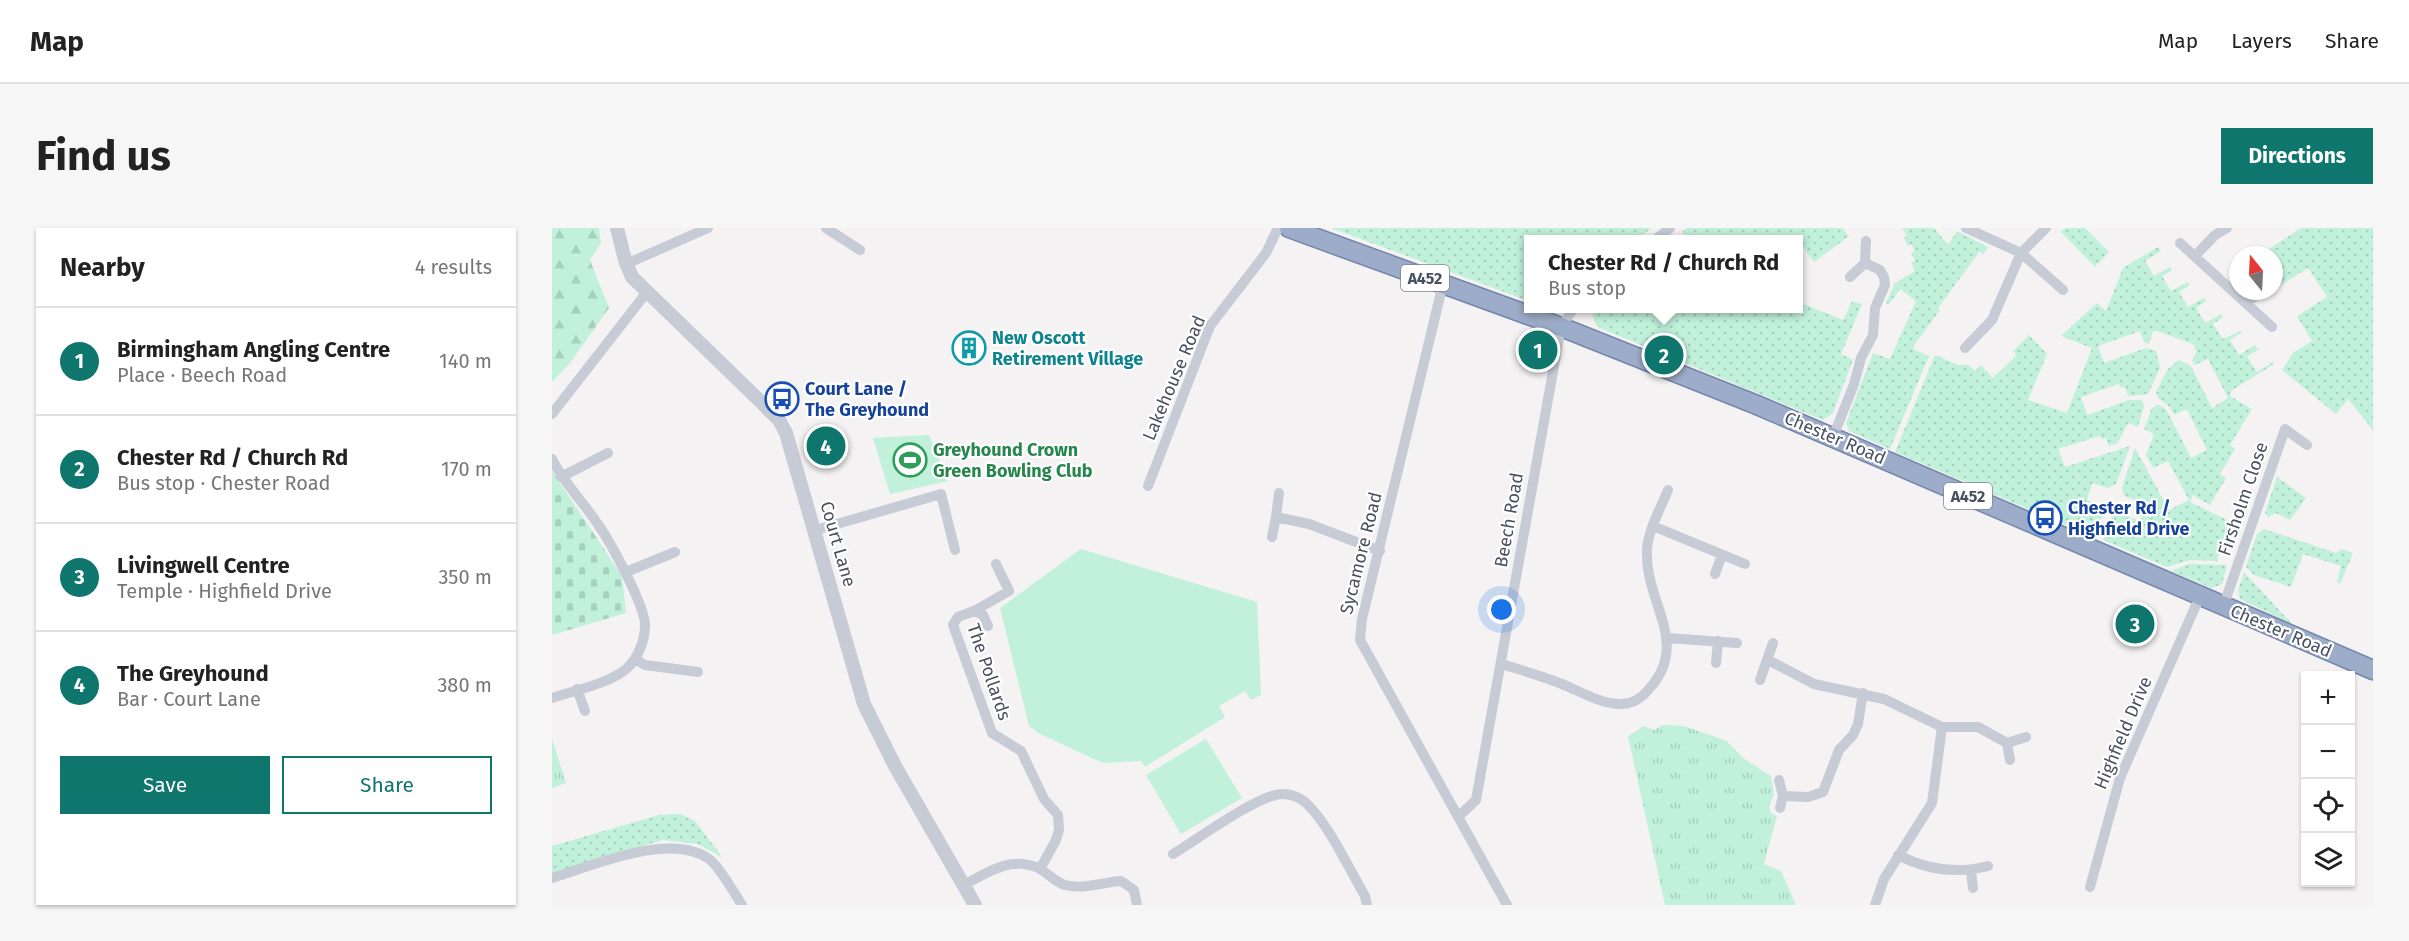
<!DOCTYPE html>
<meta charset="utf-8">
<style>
body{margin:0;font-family:"Fira Sans",sans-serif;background:#f6f6f6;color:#222}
.controls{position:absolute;right:18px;bottom:18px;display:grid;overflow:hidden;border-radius:0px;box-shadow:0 2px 4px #0004}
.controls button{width:54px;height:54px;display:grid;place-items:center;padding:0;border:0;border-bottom:2px solid #e0e0e0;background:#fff;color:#222;font:30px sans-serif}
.compass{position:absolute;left:1677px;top:18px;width:54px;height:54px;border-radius:50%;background:#fff;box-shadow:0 2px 4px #0004;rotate:342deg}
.you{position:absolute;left:950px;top:382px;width:21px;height:21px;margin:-15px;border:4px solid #fff;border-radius:50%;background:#1a73e8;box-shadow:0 0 0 9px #1a73e833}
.badge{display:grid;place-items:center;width:39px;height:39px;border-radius:50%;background:#0f766e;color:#fff;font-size:20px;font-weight:700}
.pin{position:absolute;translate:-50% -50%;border:3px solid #fff;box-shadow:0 2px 6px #0006}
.popup{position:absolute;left:972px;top:7px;width:279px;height:78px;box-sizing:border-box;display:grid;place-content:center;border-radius:0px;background:#fff;filter:drop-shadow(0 2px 4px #0005);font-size:20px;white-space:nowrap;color:#767676}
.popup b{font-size:22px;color:#222}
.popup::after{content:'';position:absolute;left:50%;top:100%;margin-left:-12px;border:12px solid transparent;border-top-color:#fff}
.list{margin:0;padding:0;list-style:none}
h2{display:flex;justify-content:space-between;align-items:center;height:78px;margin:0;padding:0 24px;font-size:26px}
h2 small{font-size:20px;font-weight:400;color:#767676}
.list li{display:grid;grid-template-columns:39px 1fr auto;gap:18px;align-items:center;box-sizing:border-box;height:108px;padding:0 24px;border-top:2px solid #e0e0e0}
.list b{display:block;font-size:22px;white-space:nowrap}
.list p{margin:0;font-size:20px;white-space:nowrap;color:#767676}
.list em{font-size:20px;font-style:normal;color:#767676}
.actions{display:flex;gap:12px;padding:18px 24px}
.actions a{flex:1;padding:14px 0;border:2px solid #0f766e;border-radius:0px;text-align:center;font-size:21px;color:#0f766e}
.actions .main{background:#0f766e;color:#fff}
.icon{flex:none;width:33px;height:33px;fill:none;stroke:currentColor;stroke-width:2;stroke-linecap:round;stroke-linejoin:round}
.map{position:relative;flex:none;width:1821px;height:677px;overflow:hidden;border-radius:0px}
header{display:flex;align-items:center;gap:36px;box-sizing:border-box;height:84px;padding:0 30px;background:#fff;border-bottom:2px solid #e0e0e0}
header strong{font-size:28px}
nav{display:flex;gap:33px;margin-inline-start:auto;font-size:21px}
.intro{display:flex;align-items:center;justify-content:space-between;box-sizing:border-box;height:144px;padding:0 36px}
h1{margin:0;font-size:42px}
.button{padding:15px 27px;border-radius:0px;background:#0f766e;color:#fff;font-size:21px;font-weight:700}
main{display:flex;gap:36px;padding:0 36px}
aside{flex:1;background:#fff;border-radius:0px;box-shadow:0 2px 4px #0004}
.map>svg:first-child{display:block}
.grass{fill:url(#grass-dots)}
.forest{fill:url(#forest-firs)}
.cemetery{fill:url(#cemetery-stones)}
.park{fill:url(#park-tufts)}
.pitch{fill:#c1f1db}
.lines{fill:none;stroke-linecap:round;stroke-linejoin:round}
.trunk-casing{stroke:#7486ac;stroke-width:21}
.minor{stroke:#c6cbd6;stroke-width:10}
.tertiary{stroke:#c6cbd6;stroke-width:14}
.trunk{stroke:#9dacc8;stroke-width:18}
.labels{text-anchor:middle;stroke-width:4.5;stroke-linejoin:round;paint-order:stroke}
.shield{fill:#fff;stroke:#808590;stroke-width:1.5}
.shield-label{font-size:16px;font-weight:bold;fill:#495160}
.culture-label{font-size:18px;font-weight:bold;fill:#0d838f;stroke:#fff;text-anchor:start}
.street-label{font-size:18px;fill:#495160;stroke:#fff}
.transit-label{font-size:18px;font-weight:bold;fill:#164399;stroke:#fff;text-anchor:start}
.leisure-label{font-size:18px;font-weight:bold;fill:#27864d;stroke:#fff;text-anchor:start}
</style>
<header>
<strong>Map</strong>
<nav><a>Map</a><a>Layers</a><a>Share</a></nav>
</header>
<div class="intro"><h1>Find us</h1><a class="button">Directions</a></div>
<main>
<aside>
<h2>Nearby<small>4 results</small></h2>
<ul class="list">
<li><span class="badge">1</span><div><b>Birmingham Angling Centre</b><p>Place · Beech Road</p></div><em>140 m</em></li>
<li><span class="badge">2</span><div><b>Chester Rd / Church Rd</b><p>Bus stop · Chester Road</p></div><em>170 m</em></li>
<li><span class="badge">3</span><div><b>Livingwell Centre</b><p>Temple · Highfield Drive</p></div><em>350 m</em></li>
<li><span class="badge">4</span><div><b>The Greyhound</b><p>Bar · Court Lane</p></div><em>380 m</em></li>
</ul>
<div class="actions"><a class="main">Save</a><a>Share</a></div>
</aside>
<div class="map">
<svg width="1821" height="677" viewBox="0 0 1821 677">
<defs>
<pattern id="grass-dots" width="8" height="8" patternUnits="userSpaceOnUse" patternTransform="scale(1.5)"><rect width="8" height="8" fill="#c1f1db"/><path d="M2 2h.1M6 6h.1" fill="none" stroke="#a7d0be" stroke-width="1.8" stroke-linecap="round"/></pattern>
<pattern id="forest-firs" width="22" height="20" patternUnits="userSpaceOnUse" patternTransform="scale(1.5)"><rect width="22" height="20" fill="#c1f1db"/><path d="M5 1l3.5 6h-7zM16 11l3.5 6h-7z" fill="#a7d0be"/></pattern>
<pattern id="cemetery-stones" width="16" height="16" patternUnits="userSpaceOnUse" patternTransform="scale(1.5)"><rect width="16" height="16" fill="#c1f1db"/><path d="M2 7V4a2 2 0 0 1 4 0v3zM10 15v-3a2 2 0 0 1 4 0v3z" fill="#a7d0be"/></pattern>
<pattern id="park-tufts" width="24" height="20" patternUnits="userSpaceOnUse" patternTransform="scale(1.5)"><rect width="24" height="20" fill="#c1f1db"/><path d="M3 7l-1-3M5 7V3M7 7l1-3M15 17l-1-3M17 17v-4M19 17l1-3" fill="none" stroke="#a7d0be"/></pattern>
</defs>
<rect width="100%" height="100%" fill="#f4f2f2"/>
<path class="grass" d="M779 0H1099L1086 11 977 12V73Z
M1135 0H1290L1297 8 1262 34 1251 19 1247 22V12L1136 11 1130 4Z
M1350 0H1382L1396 17 1405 3 1436 19 1431 26 1427 24 1386 80 1388 82 1363 116 1361 121 1377 128 1338 221 1297 203 1294 195 1321 125 1338 131 1364 73 1348 61 1337 76 1334 75 1343 55 1363 43 1359 34 1363 33 1359 25 1362 23 1360 16 1356 18 1352 10 1355 8Z
M1513 0H1533L1557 24 1543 39 1509 4Z
M1749 0H1821V202L1796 171 1784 186 1730 142 1741 125 1760 113 1745 88 1775 69 1756 40 1724 60 1722 27H1708Z
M1606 19 1609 23 1593 33 1602 48 1618 39 1620 42 1610 48 1619 63 1636 54 1638 57 1627 64 1636 79 1652 70 1654 73 1644 80 1653 95 1669 86 1671 89 1661 96 1671 111 1688 103 1689 105 1678 112 1687 127 1703 117 1706 122 1695 128 1705 144 1721 134 1722 136 1679 163 1678 168 1700 181 1678 217 1683 221 1668 246 1674 250 1658 277 1641 267 1638 274 1677 293 1672 308 1679 310 1674 324 1668 323 1665 333 1638 332 1615 339 1551 312 1562 283 1588 293 1593 276 1572 268 1570 260 1583 220 1617 282 1637 272 1616 233 1601 240 1594 227 1602 206 1592 201 1600 180 1606 177 1614 181 1639 230 1655 222 1635 181 1622 187 1617 178 1606 170 1604 164 1616 141 1627 132 1639 138 1660 180 1676 170 1656 131 1643 137 1640 133 1645 123 1642 121 1643 117 1605 103H1601L1597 116 1592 114 1588 103 1546 118 1552 135 1594 120 1604 123 1608 140 1596 166 1576 168 1573 159 1569 160 1567 156 1529 169 1535 187 1577 172H1590L1592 178 1586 199 1576 195 1566 215 1557 218 1554 210 1549 211 1548 208 1506 221 1513 239 1578 218 1564 256 1556 260 1540 255 1535 272 1554 280 1542 309 1343 224 1383 127 1407 137H1417L1423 143 1429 137 1441 150 1465 127 1461 123 1477 107 1495 126 1476 172 1515 185 1540 120 1509 108 1545 75 1554 83 1571 40Z
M1300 73 1310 76 1289 126 1301 132 1281 185 1271 192 1050 101 1044 97 1039 82 1247 80V74L1291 92Z
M1725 249 1754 270 1738 292 1724 285 1716 289 1713 285Z
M1712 301 1784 325 1790 321 1801 325 1788 356 1785 354 1789 338 1751 326 1739 359 1702 347 1694 339 1705 306Z
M1637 336 1675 337 1670 356 1660 360 1619 343Z
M1692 344 1740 396 1688 371 1686 362Z
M128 586 143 593 171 630 146 616 111 612 0 645V618L107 587Z"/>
<path class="forest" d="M0 0H47L49 15 38 32 57 80 18 135 0 154Z"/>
<path class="cemetery" d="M0 243 70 348 74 385 0 407Z"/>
<path class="park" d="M1111 497 1132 498 1175 513 1192 531 1219 548 1222 566 1217 579 1219 585 1225 588 1212 636 1229 643 1244 677H1113L1076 508 1092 498 1102 502Z
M0 511 14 555 0 560Z"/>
<path class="pitch" d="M377 207 396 253 338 266 321 210Z
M529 321 705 374 709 467 699 472 693 463 667 478 673 489 593 539 589 533 551 535 488 506 477 498 448 380Z
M654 511 690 570 629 606 594 547Z"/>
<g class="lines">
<g class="trunk-casing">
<path id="trunk" d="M737 0 1009 99 1205 177 1821 442"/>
</g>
<path class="minor" d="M274 0 308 22
M1414 0 1469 25 1511 62
M1103 12 1118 0
M1628 15 1720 99
M1643 28 1663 7 1675 0
M73 32 81 33 156 0
M1298 49 1313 35 1314 13
M891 56 810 391 808 412 955 677
M1694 75 1709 63
M1413 120 1440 92 1469 25 1494 0
M0 186 95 64
M1281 209 1302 156 1309 130 1321 107 1323 80 1333 57 1332 49 1328 42 1313 35
M0 231C12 256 32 274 47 298 59 315 93 378 93 397 93 414 85 432 73 442 53 457 23 462 0 470
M9 249 56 225
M596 258 658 98 714 25 726 0
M724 289 727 265
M1101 298 1193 336
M264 302 389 266 403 322
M720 309 724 289 757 296 828 323
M74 344 123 324
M1163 346 1170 327
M1671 379 1733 201 1755 217
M422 383 457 363 444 336
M436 398 431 387 422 383 406 389 401 397 440 505 469 523 492 571 506 587 507 602 504 612 488 641
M1116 410 1185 415
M83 431 93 437 146 444
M1216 432 1262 456 1332 471 1390 499H1426L1455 515
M1164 435 1166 413
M949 436C969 442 990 448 1010 456 1027 463 1047 475 1066 476 1079 477 1089 471 1097 461 1138 416 1095 377 1095 327 1094 305 1108 282 1116 262
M1208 452 1221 415
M25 461 33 483
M1458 532 1455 515 1474 509
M1227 552 1231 568 1228 580
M1231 568 1256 569 1271 564 1287 522 1301 507 1306 496 1311 465
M906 589 924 572 1009 99 1022 80
M621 626C644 612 701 571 724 567 736 564 749 569 757 578 778 599 797 641 813 668L815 677
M1346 627C1375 642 1405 646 1436 638
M1419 643 1421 660
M0 650C40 638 119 603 157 631 168 639 182 665 190 677
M412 657C436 644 458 628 486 640 495 644 503 654 513 657 530 662 552 654 569 653L582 662 585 677
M1538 659 1568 550 1648 368
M1323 677 1332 651 1380 575 1390 499"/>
<path class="tertiary" d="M65 0 73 32 80 49 209 174 227 192 234 205 312 476 343 538 423 677"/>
<use href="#trunk" class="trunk"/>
</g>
<defs>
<g id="building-ring" transform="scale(1.725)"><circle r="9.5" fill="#fff" stroke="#0f9aa8" stroke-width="1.5"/><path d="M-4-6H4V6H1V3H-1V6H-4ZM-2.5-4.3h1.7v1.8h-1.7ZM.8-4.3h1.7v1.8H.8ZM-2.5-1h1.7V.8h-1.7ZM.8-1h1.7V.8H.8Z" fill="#0f9aa8"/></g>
<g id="bus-ring" transform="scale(1.725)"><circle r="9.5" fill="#fff" stroke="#1a4fb4" stroke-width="1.5"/><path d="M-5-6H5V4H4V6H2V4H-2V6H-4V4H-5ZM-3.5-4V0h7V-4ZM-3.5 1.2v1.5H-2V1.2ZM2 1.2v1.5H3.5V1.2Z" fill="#1a4fb4"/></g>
<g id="stadium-ring" transform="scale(1.725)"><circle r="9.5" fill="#fff" stroke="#2e9e5b" stroke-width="1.5"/><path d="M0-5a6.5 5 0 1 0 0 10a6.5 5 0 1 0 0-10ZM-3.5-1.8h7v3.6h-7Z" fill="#2e9e5b"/></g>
</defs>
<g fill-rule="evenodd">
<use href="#building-ring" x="417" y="120"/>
<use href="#bus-ring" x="230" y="171"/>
<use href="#stadium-ring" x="358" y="232"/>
<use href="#bus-ring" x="1493" y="290"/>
</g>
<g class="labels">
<g class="shield">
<rect x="849" y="37" width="48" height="26" rx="4.5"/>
<rect x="1392" y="255" width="48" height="26" rx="4.5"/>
</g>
<g class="shield-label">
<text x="873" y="56">A452</text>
<text x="1416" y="274">A452</text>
</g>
<g class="culture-label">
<text x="440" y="116">New Oscott<tspan x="440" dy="21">Retirement Village</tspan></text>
</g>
<g class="street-label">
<text transform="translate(622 150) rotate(-67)" y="6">Lakehouse Road</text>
<text transform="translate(1283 210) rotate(23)" y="6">Chester Road</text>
<text transform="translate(1691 271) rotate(-71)" y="6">Firsholm Close</text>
<text transform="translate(957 292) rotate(-80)" y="6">Beech Road</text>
<text transform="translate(286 316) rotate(74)" y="6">Court Lane</text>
<text transform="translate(809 325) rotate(-76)" y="6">Sycamore Road</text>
<text transform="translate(1729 403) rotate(23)" y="6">Chester Road</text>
<text transform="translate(437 444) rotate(71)" y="6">The Pollards</text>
<text transform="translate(1571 505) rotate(-67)" y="6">Highfield Drive</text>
</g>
<g class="transit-label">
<text x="253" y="167">Court Lane /<tspan x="253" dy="21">The Greyhound</tspan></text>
<text x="1516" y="286">Chester Rd /<tspan x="1516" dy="21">Highfield Drive</tspan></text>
</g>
<g class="leisure-label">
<text x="381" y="228">Greyhound Crown<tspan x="381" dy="21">Green Bowling Club</tspan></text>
</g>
</g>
</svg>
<div class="controls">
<button>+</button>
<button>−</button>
<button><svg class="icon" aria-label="locate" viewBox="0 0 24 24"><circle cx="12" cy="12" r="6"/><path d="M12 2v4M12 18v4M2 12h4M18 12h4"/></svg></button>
<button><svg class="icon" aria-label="layers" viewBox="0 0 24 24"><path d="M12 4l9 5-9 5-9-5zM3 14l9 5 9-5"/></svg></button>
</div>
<svg class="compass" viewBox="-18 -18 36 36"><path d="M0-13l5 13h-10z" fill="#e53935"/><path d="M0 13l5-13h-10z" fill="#767676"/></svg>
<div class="you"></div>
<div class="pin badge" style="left:986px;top:122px">1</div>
<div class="pin badge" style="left:1112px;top:127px">2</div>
<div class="popup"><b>Chester Rd / Church Rd</b>Bus stop</div>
<div class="pin badge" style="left:1583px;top:396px">3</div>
<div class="pin badge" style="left:274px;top:218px">4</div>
</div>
</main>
